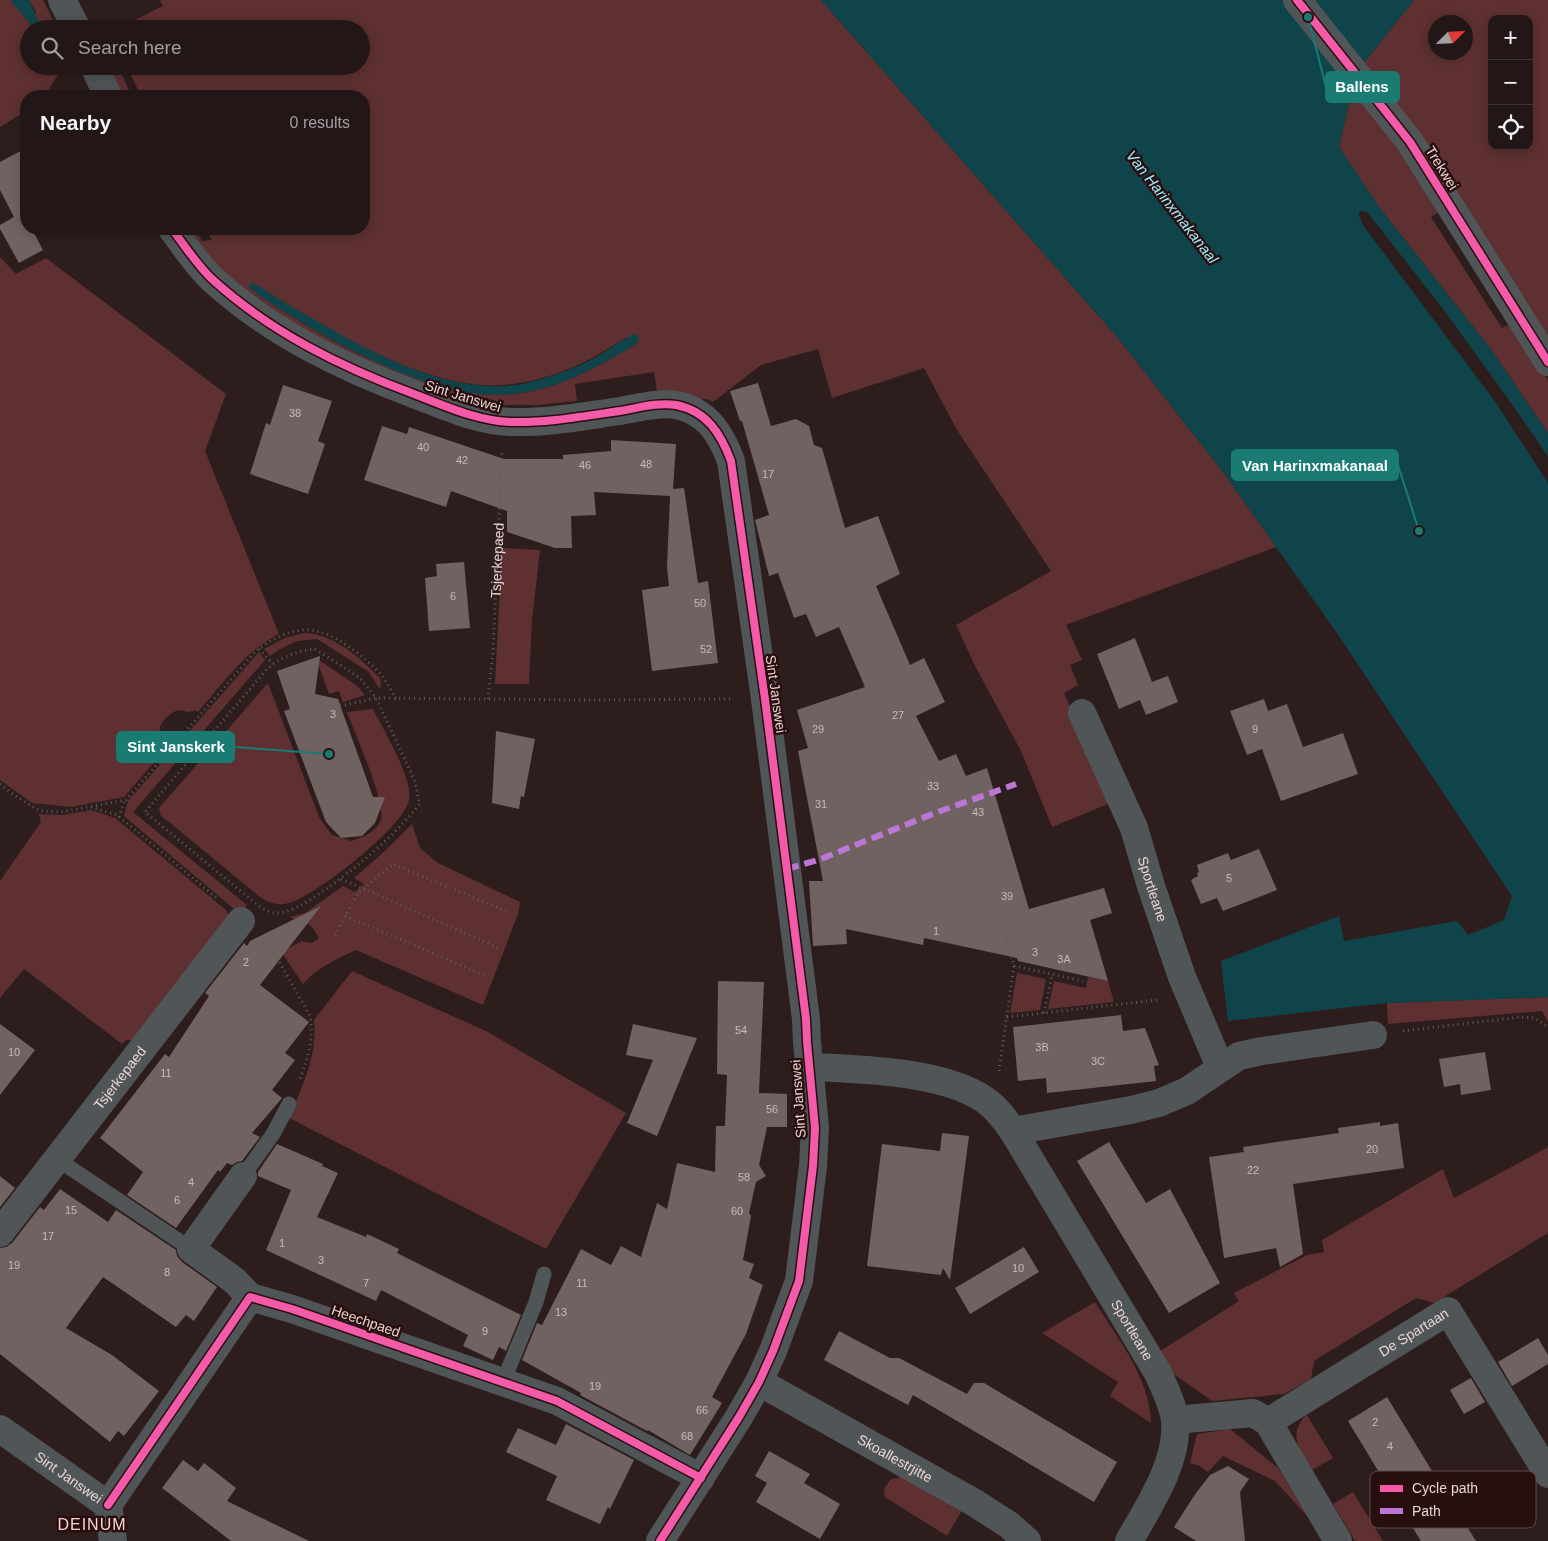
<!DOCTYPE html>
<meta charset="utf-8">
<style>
body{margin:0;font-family:Helvetica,sans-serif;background:#2e2323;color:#f1f3f6}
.controls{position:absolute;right:15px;top:15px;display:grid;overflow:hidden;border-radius:10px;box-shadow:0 2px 12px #0003}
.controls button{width:45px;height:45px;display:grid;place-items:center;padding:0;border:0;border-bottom:1px solid #3f3535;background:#221616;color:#f1f3f6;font:25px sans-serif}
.compass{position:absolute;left:1428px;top:15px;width:45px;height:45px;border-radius:50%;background:#221616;box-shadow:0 2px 12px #0003;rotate:66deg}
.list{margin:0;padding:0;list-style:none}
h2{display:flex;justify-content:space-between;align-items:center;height:65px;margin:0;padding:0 20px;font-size:21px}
h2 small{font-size:16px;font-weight:400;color:#a29fa1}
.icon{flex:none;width:28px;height:28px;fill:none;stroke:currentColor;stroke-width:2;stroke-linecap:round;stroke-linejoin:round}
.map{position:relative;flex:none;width:1548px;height:1541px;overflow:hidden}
.search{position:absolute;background:#221616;box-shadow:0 2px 12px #0003;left:20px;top:20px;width:350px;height:55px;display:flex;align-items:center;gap:12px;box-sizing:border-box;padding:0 18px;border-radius:28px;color:#a29fa1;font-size:19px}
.panel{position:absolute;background:#221616;box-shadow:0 2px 12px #0003;left:20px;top:90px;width:350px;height:145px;border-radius:20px}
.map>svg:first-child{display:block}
.green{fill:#5e3031;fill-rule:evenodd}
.water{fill:#0f454a}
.pier{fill:#2e1d1d}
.building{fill:#716262}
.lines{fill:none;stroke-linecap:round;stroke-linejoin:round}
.path{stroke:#5d5c5d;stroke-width:3;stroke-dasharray:1 4;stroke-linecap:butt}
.lane{stroke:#505657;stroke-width:15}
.street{stroke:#505657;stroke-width:28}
.quiet{stroke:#ba77d6;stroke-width:6;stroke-dasharray:12 6;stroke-linecap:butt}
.cycleway-casing{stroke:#290e0f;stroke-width:11}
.cycleway{stroke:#f35aa7;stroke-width:8}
.labels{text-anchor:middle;stroke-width:5;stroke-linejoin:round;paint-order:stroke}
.number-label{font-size:11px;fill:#ccb8b8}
.street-label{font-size:14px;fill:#ead5d4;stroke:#290e0f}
.water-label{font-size:15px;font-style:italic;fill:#9cf0fb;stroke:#290e0f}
.quarter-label{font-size:16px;letter-spacing:1px;fill:#fad1d0;stroke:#290e0f}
.key{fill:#290e0f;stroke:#634a4a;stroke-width:1}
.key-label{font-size:14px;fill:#ead5d4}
.leader{fill:none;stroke:#1a7b73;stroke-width:2}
.callout-dot{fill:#1a7b73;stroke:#290e0f;stroke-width:2}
.callout{fill:#1a7b73;stroke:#1a7b73;stroke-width:2}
.callout-label{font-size:15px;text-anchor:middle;font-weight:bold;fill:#fff}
</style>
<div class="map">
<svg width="1548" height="1541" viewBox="0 0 1548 1541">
<rect width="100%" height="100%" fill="#2e1d1d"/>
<path class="green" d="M0 0H11L29 22 36 12 29 0H43L55 24V29H29V66H63L48 91 42 96H26V111L0 127Z
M160 0H821L1118 338 1223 472 1276 547 1066 625 1082 660 1070 665 1078 685 1064 693 1113 802 1052 827 1021 751 975 666 956 625 1051 571 957 430 924 368 832 398 818 349 761 365 713 402 707 399 658 398 654 372 575 384 577 401 538 405H500L499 413 391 378 252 302 182 229H195L202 241 212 240 205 229H364V96H141L130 73H121L132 96H118L104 66H361V29H117L163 6ZM255 284C319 325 425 391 502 385 548 382 588 363 625 338L639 340 636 344C599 366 557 390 513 394 433 401 312 335 249 287Z
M1414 0H1548V346L1363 64ZM1492 19H1529V146H1492ZM1436 22H1466V52H1436Z
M1353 86 1442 210 1431 217 1502 328 1512 323 1548 380V433L1490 348 1379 207 1339 147Z
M0 257 16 274 46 258 226 394 205 451 279 634C245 651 223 683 198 712L196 710 189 712 178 710C166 715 153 728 163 741L162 749 164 751 124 797 71 807 32 803 0 780Z
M502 548 540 550 532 620 529 684H495Z
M304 633C334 634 359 657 380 678L381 687 379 688 369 672 317 639 297 641 278 650 270 656 264 649 285 638Z
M259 652 265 660 133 812 247 905 240 914 124 816 128 801Z
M316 658 356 685 365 695 343 702 339 691 329 694Z
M268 683 319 817 332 835 351 841C363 837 376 833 381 819 386 803 354 731 347 712L373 709C383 730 413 777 409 800 405 826 314 897 289 903 277 906 269 903 260 897L169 822 161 816 159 808Z
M91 810 115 818 226 910 232 923 142 1040H126L122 1044 24 969 0 998V881L41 822 39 814 62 815Z
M412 824 420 848 438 863 520 902 518 914 483 1005 356 950C336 959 317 968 303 984 295 972 271 941 276 928L287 949 302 941C310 944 313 943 319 938 308 918 307 925 289 917L305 913 343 886 355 892 364 884 354 878 386 850Z
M352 971 488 1032 626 1113 546 1249 289 1118C303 1084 317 1058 314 1020Z
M1017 973 1046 979 1040 1010 1010 1013Z
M1088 977 1108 981 1114 1002 1048 1009 1054 981 1086 988Z
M1548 997V1022L1542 1011 1388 1024 1387 1003Z
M1548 1147V1233L1434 1303 1416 1298 1314 1361 1311 1379 1284 1394 1212 1401 1165 1368 1157 1353 1239 1301 1234 1293 1307 1255 1324 1252 1322 1240 1443 1169 1454 1198Z
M1095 1302C1118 1339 1150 1378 1151 1423L1110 1396 1118 1382 1042 1333Z
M1307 1415 1333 1458 1312 1470C1301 1452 1286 1433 1307 1415Z
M1230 1429 1278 1468 1308 1517 1275 1481 1223 1456 1208 1472 1200 1466 1190 1463 1197 1434Z
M903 1476 962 1510 947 1536 885 1497 884 1489 890 1480Z
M1353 1492 1383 1541H1355L1333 1504Z"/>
<path class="water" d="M10 0H29L40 25 39 28H34Z
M821 0H1414L1363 64 1353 86 1339 147 1379 207 1490 348 1548 433V457C1492 373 1430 292 1367 212L1359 215 1363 225 1497 404 1548 483V997L1387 1003 1228 1021 1221 961 1339 916 1344 941 1457 921 1468 935 1504 920 1512 896 1337 633 1223 472 1118 338Z
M250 283 255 284C275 297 296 309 317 321 377 356 455 398 527 383 551 377 577 368 598 356 610 349 621 340 634 334L638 336 639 340 636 344C599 366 559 389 514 394 433 403 324 338 257 294L249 287Z"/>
<path class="pier" d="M1360 211 1367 212 1443 309 1516 410 1548 457V460L1441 311 1366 214H1362L1365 224 1499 402 1548 479V483L1497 404 1363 225 1359 215Z"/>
<path class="building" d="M26 148V229H32L43 250 19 263 0 229V225L14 217 0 190V162Z
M758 383 771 426 796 419 809 426 814 445 822 448 845 528 878 516 900 574 876 586 910 665 924 658 945 702 916 716 939 761 956 754 966 776 987 768 1029 909 1104 888 1112 913 1090 920 1108 981 1018 961 1017 958 924 938 923 945 846 929 847 944 813 946 809 881H823L798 751 808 748 797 710 865 687 839 627 816 637 806 614 794 618 778 573 769 576 755 520 769 515 742 421H740L730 391Z
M283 385 332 401 318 441 325 444 308 494 250 474 266 423 270 425Z
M382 426 407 434 409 427 504 459H563V455L611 451V440L676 444 673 489 684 488 698 583 708 581 718 663 652 671 642 590 669 586 667 567 670 496 594 492 596 515 571 516 572 548H555L507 532V511L451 491 446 507 364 480Z
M464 562 470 628 429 631 425 578 437 576 436 564Z
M1135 638 1152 682 1168 676 1178 702 1146 715 1140 700 1119 709 1097 654Z
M320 656 315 694 338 699 373 797H385L375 823 362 836 341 838 326 822 284 711 290 709 277 671Z
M1264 699 1268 711 1287 704 1303 747 1343 733 1358 774 1281 801 1262 749 1247 755 1230 711Z
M496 731 535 739 524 797 521 796 519 809 492 803Z
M1259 849 1277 890 1223 911 1217 898 1201 904 1191 880 1198 876 1197 873 1199 872 1197 865 1228 853 1231 860Z
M321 906 260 985 309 1022 285 1053 295 1060 272 1090 282 1098 252 1133 260 1137 242 1161 237 1162 232 1165 227 1163 220 1172 218 1170 176 1228 127 1195 143 1172 100 1138 165 1054 169 1057 209 996 205 993 244 943 247 946 250 941Z
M718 981 764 982 759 1093 787 1094V1127H767L759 1165 766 1176 756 1182 749 1213 751 1216 743 1260 754 1264 749 1278 763 1285 746 1334 712 1397 722 1403 690 1455 648 1430 647 1431 580 1395 581 1393 522 1360 537 1323 542 1325 581 1249 611 1265 621 1246 641 1257 657 1203 667 1209 677 1163 715 1172 716 1126H725L727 1075 717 1074Z
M1121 1015 1123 1031 1145 1028 1159 1065 1154 1066 1156 1081 1047 1093 1046 1078 1018 1081 1013 1027Z
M0 1024 35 1050 0 1095Z
M633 1024 697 1038 657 1136 627 1123 653 1060 626 1055Z
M1485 1052 1491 1090 1461 1095 1460 1084 1444 1087 1439 1059Z
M1380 1122V1126L1398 1123 1404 1168 1293 1184 1303 1254 1280 1267 1276 1248 1224 1258 1209 1157 1244 1152 1243 1147 1339 1133 1338 1128Z
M942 1133 969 1136 950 1280 943 1268 941 1275 867 1266 882 1144 940 1151Z
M1109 1142 1146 1203 1170 1189 1220 1283 1169 1313 1077 1161Z
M277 1144 323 1164 322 1166 338 1173 317 1217 366 1237 367 1234 399 1249 397 1253 521 1315 506 1351 499 1347 493 1360 463 1346 468 1335 381 1290 376 1301 266 1250 291 1190 258 1176V1172Z
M0 1176 15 1188 0 1207Z
M60 1189 108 1222 116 1210 176 1250 177 1256 182 1262 217 1287 194 1321 186 1315 176 1327 103 1277 66 1328 112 1355 159 1391 124 1436 118 1431 110 1442 0 1354V1248L6 1247 12 1243 40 1207 44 1210Z
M1024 1247 1039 1272 970 1314 955 1288Z
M839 1331 890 1358H899L967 1394 974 1383H984L1117 1462 1094 1502 913 1395 908 1405 824 1360Z
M1538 1338 1548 1355V1364L1512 1386 1498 1362Z
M1471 1378 1485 1402 1464 1414 1450 1390Z
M1387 1397 1432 1471 1476 1541H1421L1406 1517 1348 1421Z
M566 1424 634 1460 610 1509 608 1507 600 1524 546 1500 557 1476 506 1452 518 1428 556 1445Z
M769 1451 810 1474 804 1483 840 1504 820 1539 756 1502 767 1483 755 1476Z
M183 1460 198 1471 204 1463 236 1488 227 1501 309 1541H231L162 1488Z
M1228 1466 1249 1479 1240 1492 1245 1541H1196L1174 1527 1196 1493 1210 1475Z"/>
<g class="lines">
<g class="path">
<path d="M259 649 273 664"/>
<path d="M315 649 360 678 376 698 414 779 420 804C394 835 366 860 333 884 317 895 299 910 279 913 270 914 262 908 255 903L145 812 267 669C281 657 296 651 315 649Z"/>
<path id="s1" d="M488 699 493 652 502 453"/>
<path d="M340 706 376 698 586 700 734 699"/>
<path d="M0 784 14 795 40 811 61 812 126 800 255 652C269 640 292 628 311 630 334 632 368 659 382 676 387 683 392 691 396 699"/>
<path d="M91 807 117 815 218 899"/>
<path d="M119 817 125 800"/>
<path d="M341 879 501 949"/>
<path d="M345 916 484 975"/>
<path d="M335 935 358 893 393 864 510 913"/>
<path d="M264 943 275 954 310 1016C314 1041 308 1058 299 1081"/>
<path d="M1014 966 1083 981"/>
<path d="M1044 1013 1052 975"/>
<path d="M1007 1017 1158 1000"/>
<path d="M1403 1031 1521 1017 1535 1018 1548 1027"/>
<path d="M999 1071 1014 966 1000 915"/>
</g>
<path class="lane" d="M57 1159 191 1249
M243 1176 273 1134 289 1104
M503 1382 536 1302 544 1274"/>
<g class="street">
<path d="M62 0 77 29"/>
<path d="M1297 0 1410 142 1548 362"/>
<path d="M94 66 108 96"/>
<path d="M172 229C185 246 197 265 212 279 270 332 341 367 414 394 445 406 478 421 511 422 548 423 584 416 620 411 638 408 658 402 676 405 707 411 721 434 731 461L765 699 806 1019 807 1042 815 1128 813 1166 799 1281 773 1351 759 1382 739 1417 660 1541"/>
<path id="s2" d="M1082 713 1134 828 1151 886 1182 977 1220 1067"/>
<path id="s3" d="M809 1067C859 1069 943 1071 985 1100 997 1108 1005 1120 1013 1131L1158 1373C1164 1387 1173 1404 1175 1420 1179 1462 1148 1507 1129 1541"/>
<path d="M1013 1131 1131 1110 1159 1103 1187 1091 1239 1056 1262 1051 1373 1035"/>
<path d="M243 1176 191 1249 235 1281 250 1297"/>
<path id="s4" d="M0 1233 241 921"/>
<path id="s5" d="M759 1382 975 1503 1009 1525 1027 1541"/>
<path d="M1175 1420 1253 1413 1268 1422 1338 1541"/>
<path id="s6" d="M1268 1422 1448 1311 1548 1474"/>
<path id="s7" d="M0 1429 108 1505 113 1541"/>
<path d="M108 1505 250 1297 292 1309 557 1401 701 1478"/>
</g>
<path class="quiet" d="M787 869 821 859 935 813 1016 784"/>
<g class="cycleway-casing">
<path id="cycleway" d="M1297 0 1410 142 1548 362
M172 229C185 246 197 265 212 279 270 332 341 367 414 394 445 406 478 421 511 422 548 423 584 416 620 411 638 408 658 402 676 405 707 411 721 434 731 461L765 699 806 1019 807 1042 815 1128 813 1166 799 1281 773 1351 759 1382 739 1417 660 1541
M108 1505 250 1297 292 1309 557 1401 701 1478"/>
</g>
<use href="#cycleway" class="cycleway"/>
</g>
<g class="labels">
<g class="number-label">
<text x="295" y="417">38</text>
<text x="423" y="451">40</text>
<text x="462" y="464">42</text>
<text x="646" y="468">48</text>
<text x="585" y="469">46</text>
<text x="768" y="478">17</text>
<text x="453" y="600">6</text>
<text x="700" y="607">50</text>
<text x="706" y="653">52</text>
<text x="333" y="718">3</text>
<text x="898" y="719">27</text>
<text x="818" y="733">29</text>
<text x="1255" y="733">9</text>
<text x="933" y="790">33</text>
<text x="821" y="808">31</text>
<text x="978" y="816">43</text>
<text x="1229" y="882">5</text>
<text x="1007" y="900">39</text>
<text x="936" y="935">1</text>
<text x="1035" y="956">3</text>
<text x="1064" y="963">3A</text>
<text x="246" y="966">2</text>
<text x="741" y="1034">54</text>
<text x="1042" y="1051">3B</text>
<text x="14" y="1056">10</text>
<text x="1098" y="1065">3C</text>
<text x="166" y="1077">11</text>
<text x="772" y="1113">56</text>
<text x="1372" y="1153">20</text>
<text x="1253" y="1174">22</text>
<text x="744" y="1181">58</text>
<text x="191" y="1186">4</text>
<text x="177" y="1204">6</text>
<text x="71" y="1214">15</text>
<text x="737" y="1215">60</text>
<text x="48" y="1240">17</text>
<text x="282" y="1247">1</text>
<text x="321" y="1264">3</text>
<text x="14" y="1269">19</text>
<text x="1018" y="1272">10</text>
<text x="167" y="1276">8</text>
<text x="366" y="1287">7</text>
<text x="582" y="1287">11</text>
<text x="561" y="1316">13</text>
<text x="485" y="1335">9</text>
<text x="595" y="1390">19</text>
<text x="702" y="1414">66</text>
<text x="1375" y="1426">2</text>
<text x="687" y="1440">68</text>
<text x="1390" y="1450">4</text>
</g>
<g class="street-label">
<text transform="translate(1442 168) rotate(58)" y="5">Trekwei</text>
<text transform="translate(463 396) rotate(17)" y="5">Sint Janswei</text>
<text dy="5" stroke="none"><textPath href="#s1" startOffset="139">Tsjerkepaed</textPath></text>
<text transform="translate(776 694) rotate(82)" y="5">Sint Janswei</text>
<text dy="5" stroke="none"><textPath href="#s2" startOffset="190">Sportleane</textPath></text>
<text dy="5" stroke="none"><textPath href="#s4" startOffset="196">Tsjerkepaed</textPath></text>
<text transform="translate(798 1099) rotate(-94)" y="5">Sint Janswei</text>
<text transform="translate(366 1321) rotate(19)" y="5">Heechpaed</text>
<text dy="5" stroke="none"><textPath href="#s3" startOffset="455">Sportleane</textPath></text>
<text dy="5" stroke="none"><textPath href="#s6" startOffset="171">De Spartaan</textPath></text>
<text dy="5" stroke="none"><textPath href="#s5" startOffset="156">Skoallestrjitte</textPath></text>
<text dy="5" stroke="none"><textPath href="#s7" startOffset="84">Sint Janswei</textPath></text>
</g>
<g class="water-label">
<text transform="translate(1172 207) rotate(52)" y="5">Van Harinxmakanaal</text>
</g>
<g class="quarter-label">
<text x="92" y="1530">DEINUM</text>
</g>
</g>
<rect x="1370" y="1471" width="166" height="57" rx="8" class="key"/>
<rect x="1380" y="1485" width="23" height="7" fill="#f35aa7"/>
<rect x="1380" y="1508" width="23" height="6" fill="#ba77d6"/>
<g class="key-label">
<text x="1412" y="1493">Cycle path</text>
<text x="1412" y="1516">Path</text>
</g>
<path class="leader" d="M1308 17L1326 87M1419 531L1398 465M329 754L234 747"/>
<g class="callout-dot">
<circle cx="1308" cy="17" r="5"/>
<circle cx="1419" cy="531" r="5"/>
<circle cx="329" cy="754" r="5"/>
</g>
<g class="callout">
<rect x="1326" y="72" width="73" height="30" rx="5"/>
<rect x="1232" y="450" width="166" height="30" rx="5"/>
<rect x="117" y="732" width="117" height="30" rx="5"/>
</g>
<g class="callout-label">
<text x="1362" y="92">Ballens</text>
<text x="1315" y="471">Van Harinxmakanaal</text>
<text x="176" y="752">Sint Janskerk</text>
</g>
</svg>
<div class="controls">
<button>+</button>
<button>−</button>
<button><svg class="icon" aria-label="locate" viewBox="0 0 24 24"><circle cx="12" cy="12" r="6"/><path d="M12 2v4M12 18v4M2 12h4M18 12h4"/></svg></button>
</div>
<svg class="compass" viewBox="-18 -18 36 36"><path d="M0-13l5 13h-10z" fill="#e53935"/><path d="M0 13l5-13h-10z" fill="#a29fa1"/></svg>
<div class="search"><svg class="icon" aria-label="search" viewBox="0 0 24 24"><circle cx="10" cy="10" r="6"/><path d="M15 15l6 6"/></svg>Search here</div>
<section class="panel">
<h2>Nearby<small>0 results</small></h2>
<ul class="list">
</ul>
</section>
</div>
